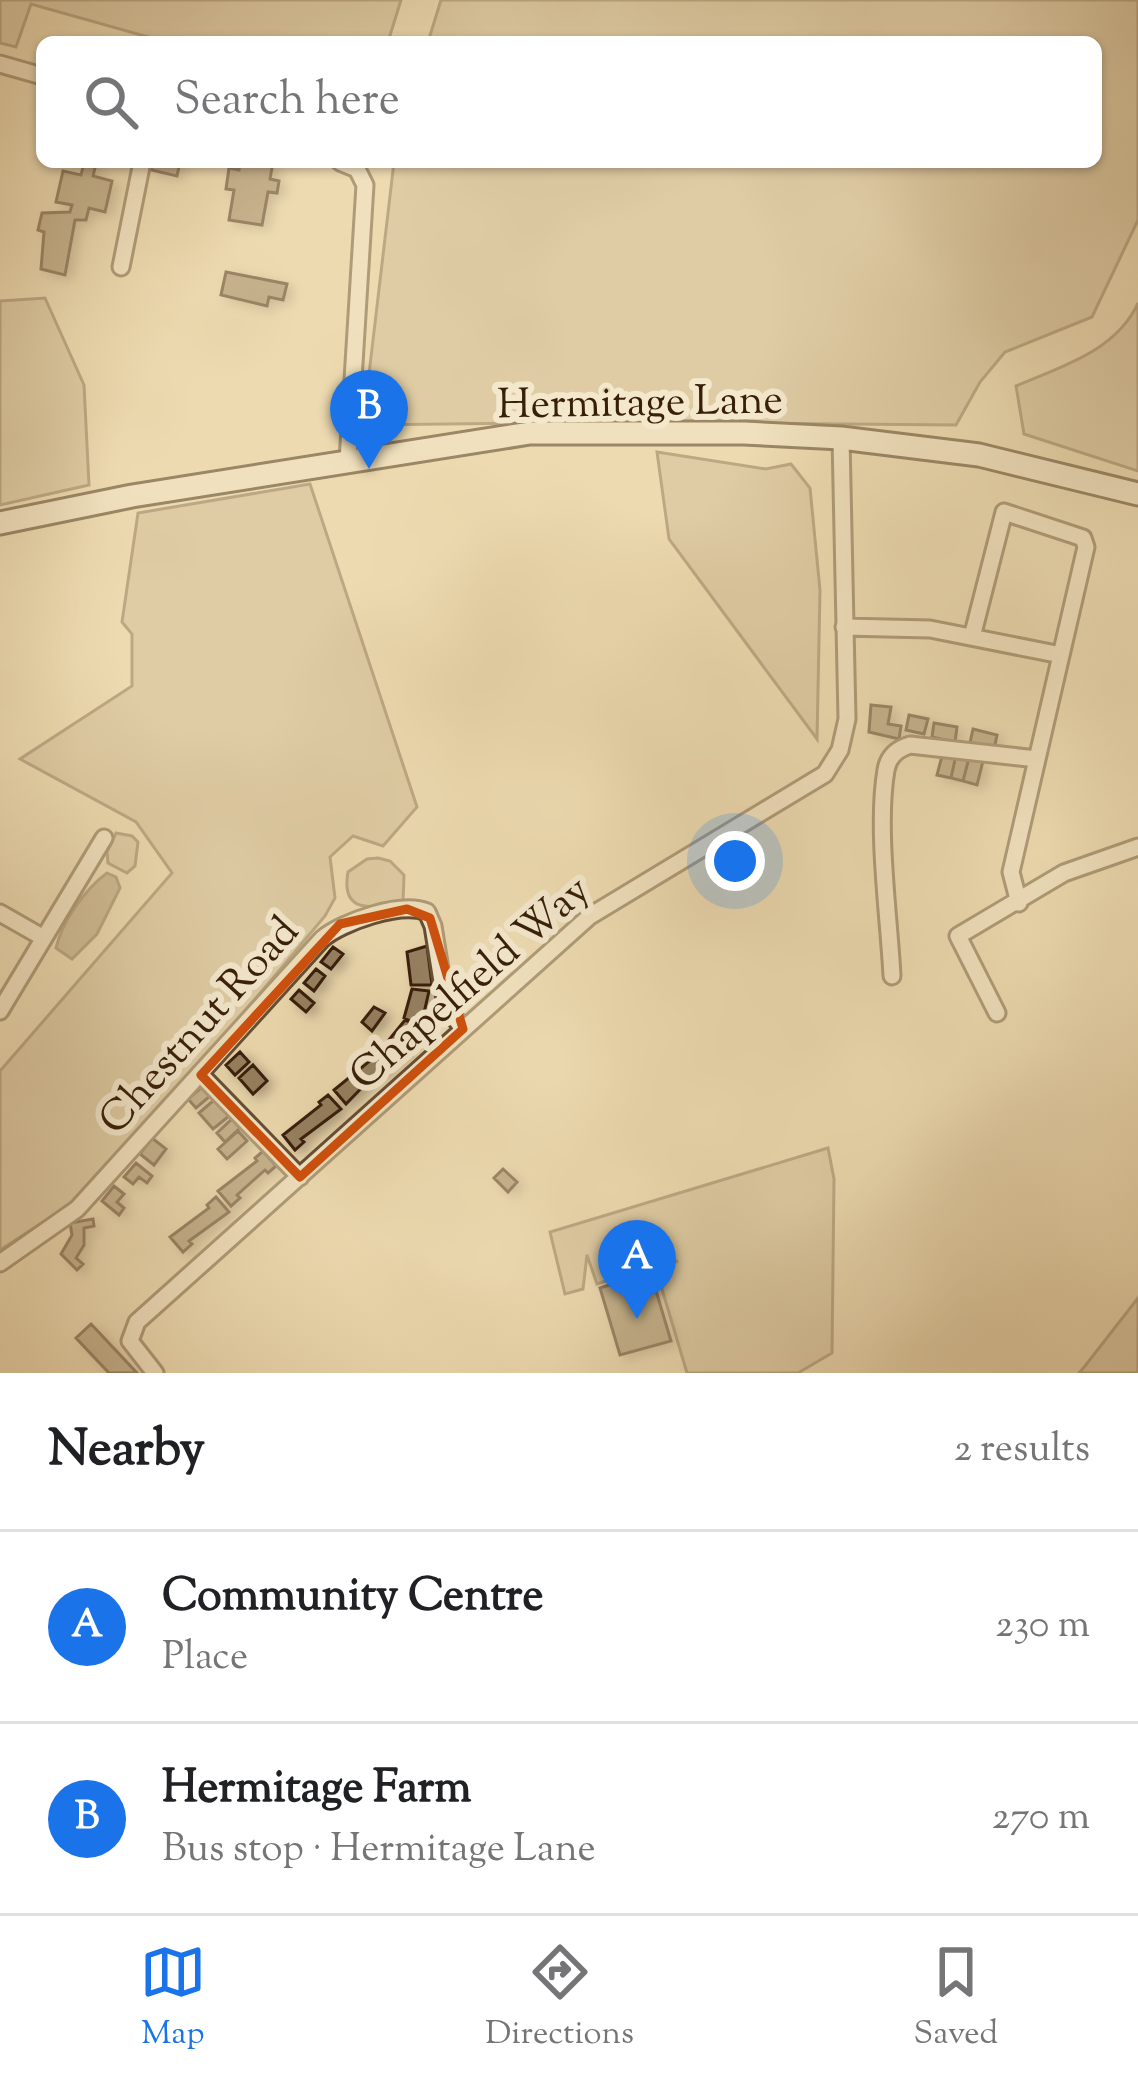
<!DOCTYPE html>
<meta charset="utf-8">
<style>
body{margin:0;font-family:"Sorts Mill Goudy",serif;background:#f6f6f6;color:#202124}
.you{position:absolute;left:735px;top:861px;width:42px;height:42px;margin:-30px;border:9px solid #fff;border-radius:50%;background:#1a73e8;box-shadow:0 0 0 18px #1a73e833}
.badge{display:grid;place-items:center;width:78px;height:78px;border-radius:50%;background:#1a73e8;color:#fff;font-size:39px;font-weight:700}
.pin{position:absolute;translate:-50% -99px;filter:drop-shadow(0 3px 6px #0008)}
.pin::after{content:'';position:absolute;top:63px;width:42px;height:36px;background:inherit;clip-path:polygon(0 0,100% 0,50% 100%)}
.list{margin:0;padding:0;list-style:none}
h2{display:flex;justify-content:space-between;align-items:center;height:156px;margin:0;padding:0 48px;font-size:51px}
h2 small{font-size:39px;font-weight:400;color:#757577}
.list li{display:grid;grid-template-columns:78px 1fr auto;gap:36px;align-items:center;box-sizing:border-box;height:192px;padding:0 48px;border-top:3px solid #e0e0e0}
.list b{display:block;font-size:45px;white-space:nowrap}
.list p{margin:0;font-size:39px;white-space:nowrap;color:#757577}
.list em{font-size:39px;font-style:normal;color:#757577}
.icon{flex:none;width:66px;height:66px;fill:none;stroke:currentColor;stroke-width:2;stroke-linecap:round;stroke-linejoin:round}
.map{position:relative;flex:none;width:1138px;height:1373px;overflow:hidden}
.search{position:absolute;background:#fff;box-shadow:0 3px 9px #0004;left:36px;right:36px;top:36px;height:132px;display:flex;align-items:center;gap:30px;box-sizing:border-box;padding:0 42px;border-radius:18px;color:#757577;font-size:45px}
.sheet{height:540px;background:#fff}
nav{display:flex;justify-content:space-around;align-items:center;box-sizing:border-box;height:168px;border-top:3px solid #e0e0e0;background:#fff;font-size:33px;color:#757577}
nav a{display:grid;justify-items:center;gap:6px}
nav .on{color:#1a73e8}
.map>svg:first-child{display:block}
.green{fill:#ceba94;stroke:#836c4e;stroke-width:3}
.water{fill:#af9a77;stroke:#7f694b;stroke-width:3}
.building{fill:#968060;stroke:#381f09;stroke-width:3;filter:url(#shadow)}
.lines{fill:none;stroke-linecap:round;stroke-linejoin:round}
.street-casing{stroke:#654e33;stroke-width:21}
.secondary-casing{stroke:#381f09;stroke-width:27}
.street{stroke:#f3e7cc;stroke-width:15}
.secondary{stroke:#f3e7cc;stroke-width:21}
.marked{fill:none;stroke:#ce500c;stroke-width:9;stroke-linejoin:round}
.labels{text-anchor:middle;stroke-width:12;stroke-linejoin:round;paint-order:stroke}
.street-label{font-size:42px;fill:#381f09;stroke:#f3e7cc}
</style>
<div class="map">
<svg width="1138" height="1373" viewBox="0 0 1138 1373">
<defs>
<filter id="shadow"><feDropShadow dx="6" dy="4" stdDeviation="6" flood-color="#0004"/></filter>
</defs>
<rect width="100%" height="100%" fill="#eddab0"/>
<filter id="stains"><feTurbulence type="fractalNoise" baseFrequency=".00167" numOctaves="4"/><feColorMatrix values="0 0 0 0 .2 0 0 0 0 .09 0 0 0 0 .02 0 0 0 .5 -.17"/></filter>
<radialGradient id="worn" r=".72"><stop offset=".6" stop-color="#630" stop-opacity="0"/><stop offset="1" stop-color="#630" stop-opacity=".3"/></radialGradient>
<path class="green" d="M0 0H401L388 42H166L31 4 16 47 0 43Z
M441 0H1138V220L1092 317 1005 352 980 382 956 425 606 422 363 425 394 162H1096V42H428Z
M45 298 84 385 89 485 0 505V301Z
M1138 303V471L1024 434 1016 386C1062 366 1116 351 1138 303Z
M657 452 766 469 791 464 810 488 820 590 817 739 669 539Z
M310 484 417 807 383 846 353 836 330 857 335 898 325 916 251 1004 155 1115 71 1204 0 1250V1071L172 873 136 822 20 759 132 686V634L122 622 138 513Z
M116 833 132 836 138 842 135 866 127 873 108 863 107 852Z
M378 858 390 861 404 875 403 903C374 908 340 915 348 872L367 859Z
M828 1148 834 1179 832 1353 798 1373H687L656 1269 678 1261 659 1266 648 1232 642 1235 651 1265 597 1284 587 1255 583 1289 565 1294 550 1232Z
M1138 1298V1373H1079L1085 1366Z"/>
<path class="water" d="M107 873 116 877 120 888 97 934 72 959 56 948C62 922 85 889 107 873Z"/>
<path class="building" d="M153 162H180L177 176 151 170Z
M240 162H273L270 179 279 181 277 193 268 192 262 225 229 220 234 190 226 189 229 168 239 170Z
M84 163 96 164 93 176 112 181 105 212 89 208 86 220H75L65 275 41 269 44 232 38 230 42 213 70 212 72 205 56 202 63 171 81 175Z
M226 272 287 284 283 300 269 297 267 306 221 295Z
M871 705 891 707 888 724 901 726 899 739 869 732Z
M909 715 928 719 924 734 906 730Z
M934 723 957 727 955 742 932 737Z
M973 729 997 735 994 749 970 743Z
M943 752 956 755 951 778 937 775Z
M956 755 969 758 963 781 951 778Z
M969 758 983 761 977 785 963 781Z
M427 946 432 985H411L407 952Z
M333 947 343 954 331 969 321 962Z
M316 969 325 976 314 991 304 983Z
M412 989 429 991 421 1026 404 1018Z
M299 990 314 1003 306 1012 291 999Z
M374 1007 385 1013 372 1031 362 1022Z
M405 1020 422 1028 398 1060 384 1046Z
M378 1049 391 1064 381 1073 379 1070 346 1104 334 1090 371 1060 368 1057Z
M240 1052 249 1062 235 1075 226 1065Z
M253 1065 267 1081 253 1094 239 1078Z
M202 1087 210 1096 196 1108 188 1099Z
M328 1095 341 1109 301 1139 304 1142 295 1150 283 1135 321 1105 319 1102Z
M214 1100 229 1116 213 1129 199 1113Z
M232 1119 240 1128 225 1142 217 1133Z
M238 1131 247 1141 227 1159 218 1149Z
M152 1138 166 1149 154 1165 140 1154Z
M263 1151 276 1166 268 1173 265 1170 237 1195 240 1198 231 1206 218 1191 257 1161 255 1158Z
M136 1163 152 1176 147 1183 139 1177 133 1184 124 1177Z
M503 1169 517 1182 508 1192 494 1178Z
M114 1186 124 1194 117 1202 124 1208 119 1215 102 1201Z
M216 1197 229 1212 189 1241 192 1244 183 1252 170 1237 209 1208 207 1205Z
M93 1219 94 1226 84 1228V1245L76 1258 83 1264 77 1270 61 1254 72 1235 70 1223Z
M621 1281 625 1292 654 1284 671 1341 620 1355 600 1288Z
M91 1324 137 1373H109L76 1338Z"/>
<g class="lines">
<g class="street-casing">
<path id="street" d="M0 64 42 76
M340 162 357 169 365 185 348 461
M121 267 142 162
M844 627 930 629 1061 655
M972 637 1004 512 1083 538 1086 547 1011 872 1019 903
M0 913 42 937
M892 976C889 916 876 828 886 770 888 757 897 749 910 745L1037 759
M0 1011 104 838
M997 1013 958 936 1064 873 1138 847
M201 1075 300 1177
M0 1263 77 1209 322 939C342 922 401 901 427 912L433 926 446 1006 463 1029
M155 1373 130 1341 137 1322 590 916 825 774 840 750 847 719 841 438"/>
</g>
<g class="secondary-casing">
<path id="secondary" d="M0 523 132 496 530 433H744L841 438 979 455 1138 494"/>
</g>
<use href="#street" class="street"/>
<use href="#secondary" class="secondary"/>
</g>
<path d="M0 0H1138V1373H0ZM407 909 430 918 463 1029 300 1177 201 1075 340 924Z" fill="#eddab0" fill-opacity=".55" fill-rule="evenodd"/>
<path class="marked" d="M407 909 430 918 463 1029 300 1177 201 1075 340 924Z"/>
<g class="labels">
<g class="street-label">
<text transform="translate(640 400) rotate(-1)" y="15">Hermitage Lane</text>
<text transform="translate(468 981) rotate(-41)" y="15">Chapelfield Way</text>
<text transform="translate(197 1024) rotate(-48)" y="15">Chestnut Road</text>
</g>
</g>
<rect width="100%" height="100%" filter="url(#stains)"/>
<rect width="100%" height="100%" fill="url(#worn)"/>
</svg>
<div class="you"></div>
<div class="pin badge" style="left:637px;top:1319px">A</div>
<div class="pin badge" style="left:369px;top:469px">B</div>
<div class="search"><svg class="icon" aria-label="search" viewBox="0 0 24 24"><circle cx="10" cy="10" r="6"/><path d="M15 15l6 6"/></svg>Search here</div>
</div>
<section class="sheet">
<h2>Nearby<small>2 results</small></h2>
<ul class="list">
<li><span class="badge">A</span><div><b>Community Centre</b><p>Place</p></div><em>230 m</em></li>
<li><span class="badge">B</span><div><b>Hermitage Farm</b><p>Bus stop · Hermitage Lane</p></div><em>270 m</em></li>
</ul>
</section>
<nav>
<a class="on"><svg class="icon" aria-label="map" viewBox="0 0 24 24"><path d="M3 6l6-2 6 2 6-2v14l-6 2-6-2-6 2zM9 4v14M15 6v14"/></svg>Map</a>
<a><svg class="icon" aria-label="directions" viewBox="0 0 24 24"><path d="M12 3l9 9-9 9-9-9zM9 14v-3h6M13 9l2 2-2 2"/></svg>Directions</a>
<a><svg class="icon" aria-label="saved" viewBox="0 0 24 24"><path d="M7 4h10v16l-5-4-5 4z"/></svg>Saved</a>
</nav>
